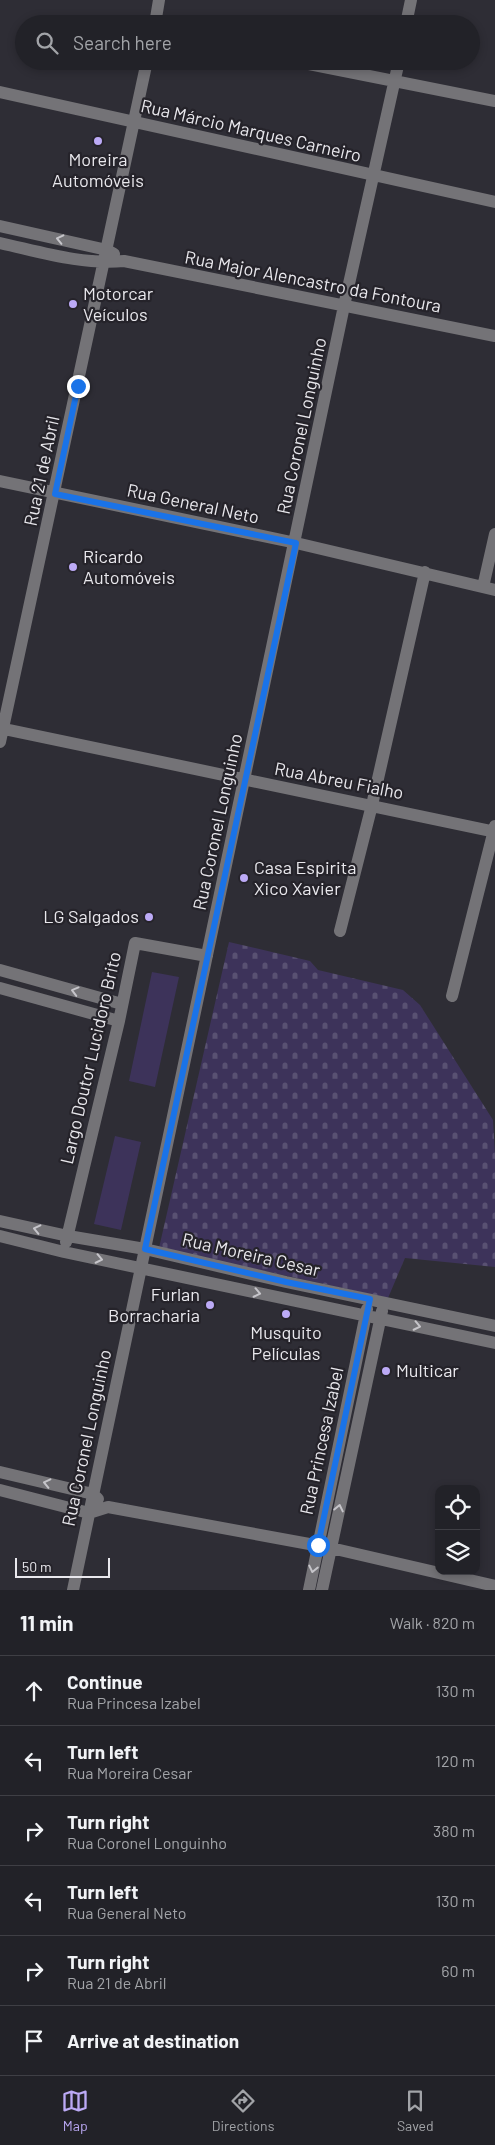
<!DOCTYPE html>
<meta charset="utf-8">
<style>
body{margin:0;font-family:Barlow,sans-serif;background:#2a2a30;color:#f1f3f6}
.controls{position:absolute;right:15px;bottom:15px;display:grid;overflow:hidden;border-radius:10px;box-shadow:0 2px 8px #0003}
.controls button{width:45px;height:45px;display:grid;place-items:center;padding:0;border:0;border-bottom:1px solid #3f3f45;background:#222228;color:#f1f3f6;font:25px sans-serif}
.scale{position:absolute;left:15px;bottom:12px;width:95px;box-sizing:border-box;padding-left:5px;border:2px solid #e9e8ed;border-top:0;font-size:14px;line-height:18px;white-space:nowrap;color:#e9e8ed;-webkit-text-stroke:4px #25232a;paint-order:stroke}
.stop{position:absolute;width:15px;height:15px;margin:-11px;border:4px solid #1a73e8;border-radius:50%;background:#fff}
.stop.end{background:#1a73e8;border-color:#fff;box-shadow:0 1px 5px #0008}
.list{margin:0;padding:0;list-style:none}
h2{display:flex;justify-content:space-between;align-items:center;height:65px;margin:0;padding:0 20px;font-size:21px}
h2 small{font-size:16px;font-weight:400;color:#a2a4a8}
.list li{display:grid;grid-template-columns:32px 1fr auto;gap:15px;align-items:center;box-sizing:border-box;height:70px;padding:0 20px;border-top:1px solid #3f3f45}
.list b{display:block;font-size:19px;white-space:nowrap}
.list p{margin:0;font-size:16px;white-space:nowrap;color:#a2a4a8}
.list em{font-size:16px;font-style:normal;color:#a2a4a8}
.icon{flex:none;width:28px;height:28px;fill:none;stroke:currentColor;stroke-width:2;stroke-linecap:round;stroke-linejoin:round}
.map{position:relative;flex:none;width:495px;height:1590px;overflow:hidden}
.search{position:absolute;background:#222228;box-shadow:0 2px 8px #0003;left:15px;right:15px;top:15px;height:55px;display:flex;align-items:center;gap:12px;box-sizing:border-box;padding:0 18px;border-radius:28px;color:#a2a4a8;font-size:19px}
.sheet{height:485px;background:#222228}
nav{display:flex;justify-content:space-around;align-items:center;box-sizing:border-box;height:70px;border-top:1px solid #3f3f45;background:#222228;font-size:14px;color:#a2a4a8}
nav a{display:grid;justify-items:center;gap:2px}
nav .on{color:#bcaaf6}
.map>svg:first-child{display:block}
.cemetery{fill:url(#cemetery-stones)}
.park{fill:#3d335a}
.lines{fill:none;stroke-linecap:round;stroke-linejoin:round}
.minor{stroke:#747377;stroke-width:12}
.oneway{stroke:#c6c5ca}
.route{stroke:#1a73e8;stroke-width:6}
.poi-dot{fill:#bcaaf6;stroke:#25232a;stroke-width:2}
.labels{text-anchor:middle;stroke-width:4.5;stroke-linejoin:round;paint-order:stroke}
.street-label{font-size:18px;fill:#e9e8ed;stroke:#25232a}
.poi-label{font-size:18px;fill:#e9e8ed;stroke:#25232a;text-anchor:start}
</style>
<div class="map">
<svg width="495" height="1590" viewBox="0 0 495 1590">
<defs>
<pattern id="cemetery-stones" width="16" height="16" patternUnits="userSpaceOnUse" patternTransform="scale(1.25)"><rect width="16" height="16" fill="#3d335a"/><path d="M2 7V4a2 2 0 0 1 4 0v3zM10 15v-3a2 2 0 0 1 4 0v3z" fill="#595172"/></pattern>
</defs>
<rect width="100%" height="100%" fill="#2e2d35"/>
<path class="cemetery" d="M229 942 310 961 318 970 403 990 420 1005 493 1120 495 1155V1267L405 1258 388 1298 159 1248Z"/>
<path class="park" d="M152 972 179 977 155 1087 129 1081Z
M115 1136 141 1142 121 1230 94 1224Z"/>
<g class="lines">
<path class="minor" d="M155 24 159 0
M406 24 411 0
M294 61 495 101
M0 92 495 202
M0 226 107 250 114 254
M0 243C41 252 82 265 124 261L495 336
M0 481 296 543 495 590
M483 587 495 534
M0 728 495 832
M0 742 147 61
M340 931 372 805 425 572
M0 970 122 1004
M0 988 119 1021
M452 996 495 826
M0 1221 68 1236 145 1249 286 1282 495 1326
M0 1236 64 1252 495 1343
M66 1242 119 1021 135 943 207 956
M0 1472 93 1494 98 1499
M0 1490 89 1513 108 1507 331 1548 495 1586
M73 1590 344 306 399 61
M309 1590 367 1309
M322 1590 382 1311"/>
</g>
<defs><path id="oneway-chevron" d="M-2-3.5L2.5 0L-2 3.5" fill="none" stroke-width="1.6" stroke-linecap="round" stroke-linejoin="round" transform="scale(1.25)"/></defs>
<g class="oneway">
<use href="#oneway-chevron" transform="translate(60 239) rotate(-167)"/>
<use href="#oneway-chevron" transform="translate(75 991) rotate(-165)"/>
<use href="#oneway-chevron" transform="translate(37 1229) rotate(-167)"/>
<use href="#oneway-chevron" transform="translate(99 1259) rotate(12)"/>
<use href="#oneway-chevron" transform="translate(257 1293) rotate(12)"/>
<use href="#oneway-chevron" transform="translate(417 1326) rotate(12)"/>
<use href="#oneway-chevron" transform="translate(47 1483) rotate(-167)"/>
<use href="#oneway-chevron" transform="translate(339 1508) rotate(-78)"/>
<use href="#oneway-chevron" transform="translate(313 1569) rotate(102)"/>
</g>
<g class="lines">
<path class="route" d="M78 386 55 494 296 543 145 1249 286 1282 370 1299 318 1545"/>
</g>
<g class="poi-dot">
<circle cx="98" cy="141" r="5"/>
<circle cx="73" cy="304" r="5"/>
<circle cx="73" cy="567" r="5"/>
<circle cx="244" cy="878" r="5"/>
<circle cx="149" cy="917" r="5"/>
<circle cx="210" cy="1305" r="5"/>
<circle cx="286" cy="1314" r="5"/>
<circle cx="386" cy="1371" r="5"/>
</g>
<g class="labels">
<g class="street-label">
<text transform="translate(251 131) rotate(13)" y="6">Rua Márcio Marques Carneiro</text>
<text transform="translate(313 282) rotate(11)" y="6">Rua Major Alencastro da Fontoura</text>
<text transform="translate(302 426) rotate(-78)" y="6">Rua Coronel Longuinho</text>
<text transform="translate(42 471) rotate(-78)" y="6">Rua 21 de Abril</text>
<text transform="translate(193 504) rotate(12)" y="6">Rua General Neto</text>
<text transform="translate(339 781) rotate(11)" y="6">Rua Abreu Fialho</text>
<text transform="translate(218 822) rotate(-78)" y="6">Rua Coronel Longuinho</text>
<text transform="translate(91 1058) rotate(-77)" y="6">Largo Doutor Lucidoro Brito</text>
<text transform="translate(251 1255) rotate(13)" y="6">Rua Moreira Cesar</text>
<text transform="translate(87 1438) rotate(-78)" y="6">Rua Coronel Longuinho</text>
<text transform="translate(322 1441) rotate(-78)" y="6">Rua Princesa Izabel</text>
</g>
<g class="poi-label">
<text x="98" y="166" text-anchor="middle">Moreira<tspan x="98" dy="21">Automóveis</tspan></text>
<text x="83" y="300">Motorcar<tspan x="83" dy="21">Veículos</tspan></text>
<text x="83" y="563">Ricardo<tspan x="83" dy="21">Automóveis</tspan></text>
<text x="254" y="874">Casa Espirita<tspan x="254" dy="21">Xico Xavier</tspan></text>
<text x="139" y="923" text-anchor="end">LG Salgados</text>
<text x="200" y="1301" text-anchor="end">Furlan<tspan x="200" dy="21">Borracharia</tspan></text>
<text x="286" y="1339" text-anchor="middle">Musquito<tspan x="286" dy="21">Películas</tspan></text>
<text x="396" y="1377">Multicar</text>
</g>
</g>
</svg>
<div class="controls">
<button><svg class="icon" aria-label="locate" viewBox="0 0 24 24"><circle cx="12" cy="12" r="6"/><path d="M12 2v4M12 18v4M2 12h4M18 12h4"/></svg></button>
<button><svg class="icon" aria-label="layers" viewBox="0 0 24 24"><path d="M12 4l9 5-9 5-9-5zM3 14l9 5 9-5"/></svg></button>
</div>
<div class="scale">50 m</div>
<div class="stop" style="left:318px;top:1545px"></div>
<div class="stop end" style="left:78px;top:386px"></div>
<div class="search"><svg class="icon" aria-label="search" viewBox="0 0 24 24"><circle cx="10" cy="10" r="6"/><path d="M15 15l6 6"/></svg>Search here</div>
</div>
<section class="sheet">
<h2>11 min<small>Walk · 820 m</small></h2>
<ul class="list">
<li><svg class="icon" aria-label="ahead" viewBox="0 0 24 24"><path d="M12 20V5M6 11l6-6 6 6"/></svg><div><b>Continue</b><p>Rua Princesa Izabel</p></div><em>130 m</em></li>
<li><svg class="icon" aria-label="left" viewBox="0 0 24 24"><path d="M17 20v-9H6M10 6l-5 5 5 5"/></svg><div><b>Turn left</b><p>Rua Moreira Cesar</p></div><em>120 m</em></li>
<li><svg class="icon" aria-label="right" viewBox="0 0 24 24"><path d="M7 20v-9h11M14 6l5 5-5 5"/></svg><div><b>Turn right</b><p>Rua Coronel Longuinho</p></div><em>380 m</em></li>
<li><svg class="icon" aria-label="left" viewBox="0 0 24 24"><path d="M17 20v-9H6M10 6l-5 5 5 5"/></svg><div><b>Turn left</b><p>Rua General Neto</p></div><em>130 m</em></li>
<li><svg class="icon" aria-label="right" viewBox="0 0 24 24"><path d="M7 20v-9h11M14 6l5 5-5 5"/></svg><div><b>Turn right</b><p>Rua 21 de Abril</p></div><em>60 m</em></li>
<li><svg class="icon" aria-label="arrive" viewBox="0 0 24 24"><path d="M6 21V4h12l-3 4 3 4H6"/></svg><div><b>Arrive at destination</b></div></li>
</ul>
</section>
<nav>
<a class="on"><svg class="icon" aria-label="map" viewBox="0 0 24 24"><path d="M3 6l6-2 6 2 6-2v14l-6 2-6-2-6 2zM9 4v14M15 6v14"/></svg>Map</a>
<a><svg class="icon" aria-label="directions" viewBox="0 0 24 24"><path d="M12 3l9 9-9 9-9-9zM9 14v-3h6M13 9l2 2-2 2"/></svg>Directions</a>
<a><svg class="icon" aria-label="saved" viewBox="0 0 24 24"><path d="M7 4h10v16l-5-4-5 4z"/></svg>Saved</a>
</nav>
